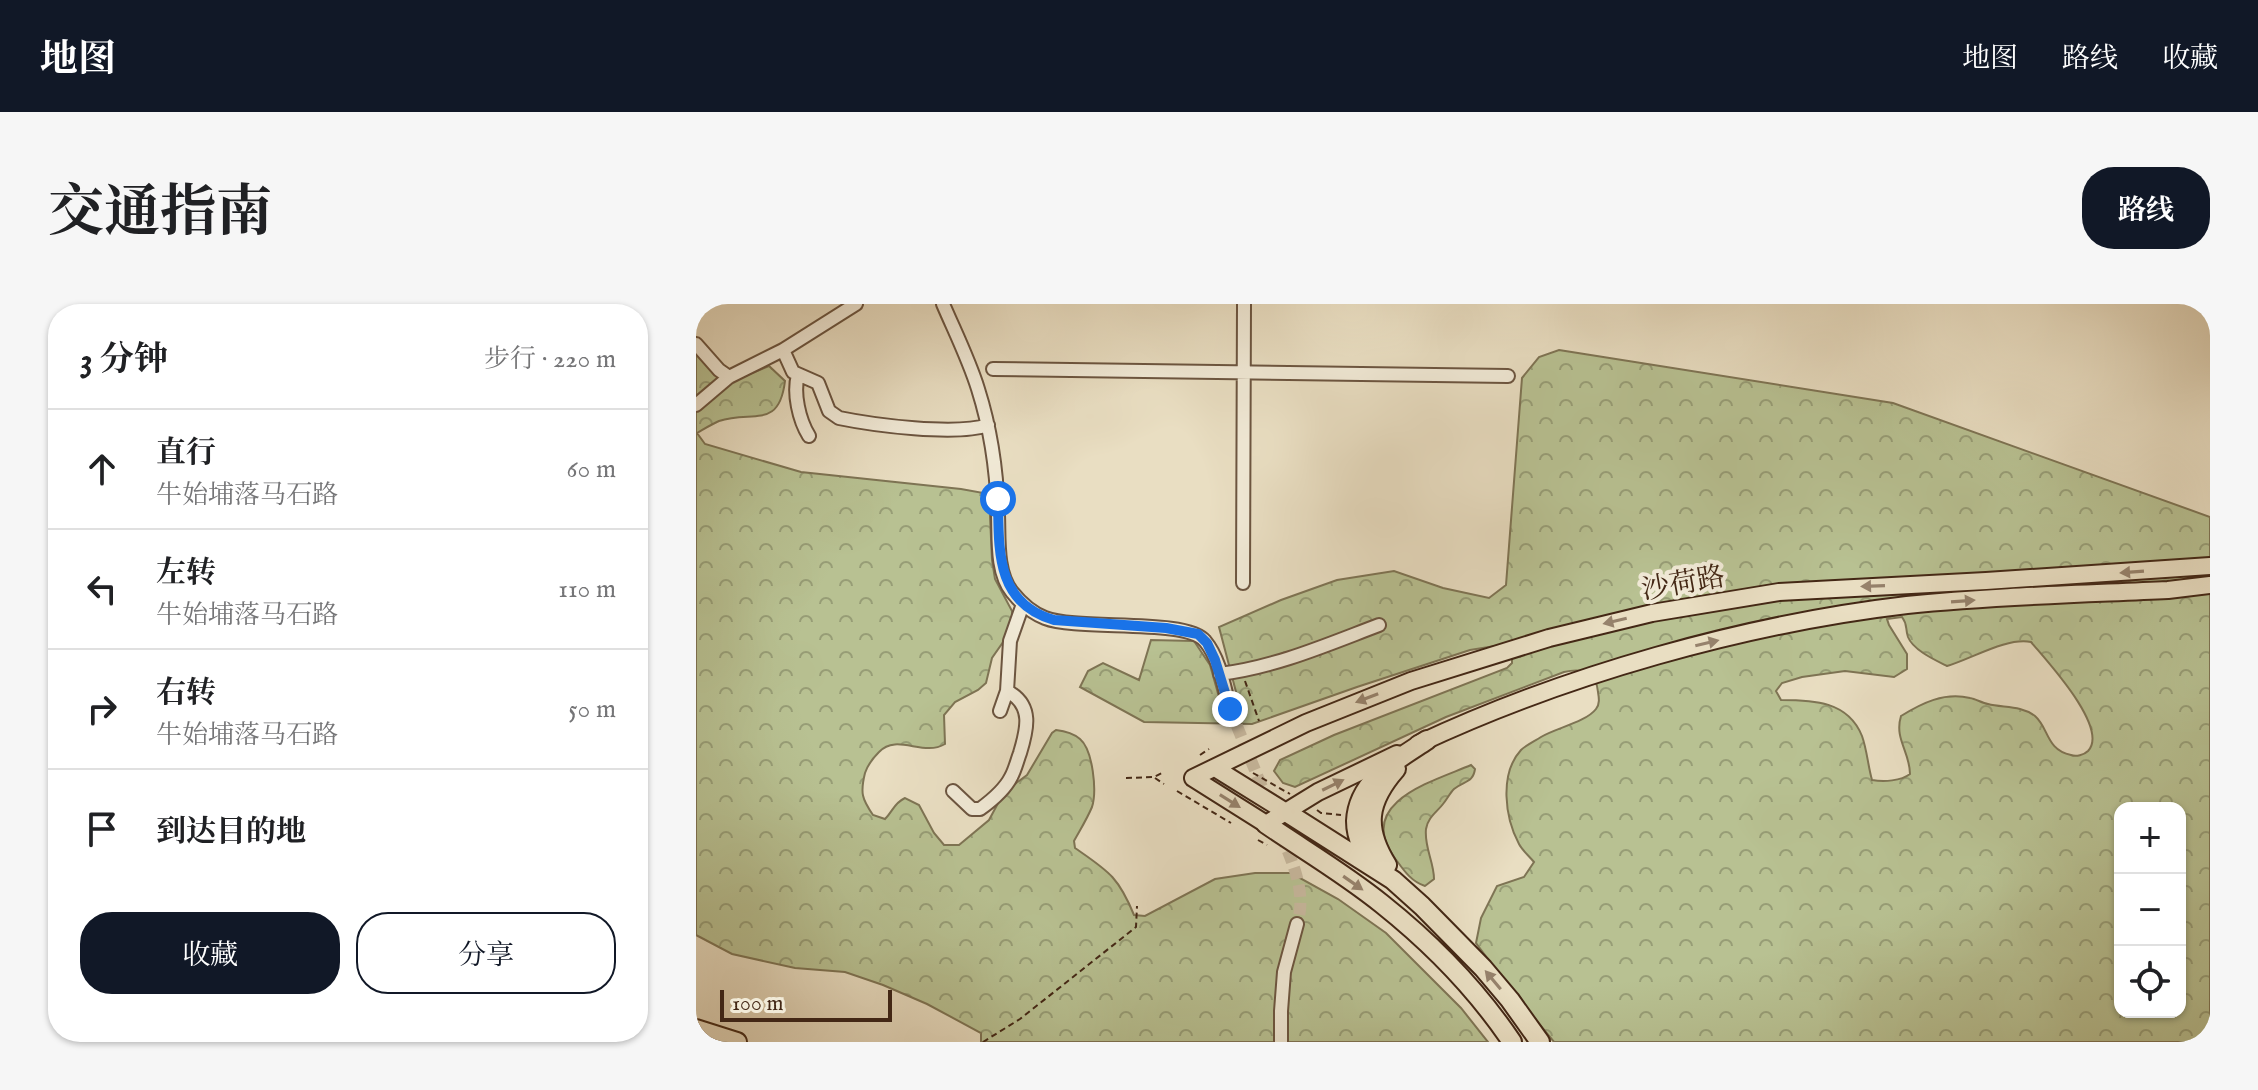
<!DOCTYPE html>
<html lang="zh">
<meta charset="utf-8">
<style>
body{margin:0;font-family:"IM FELL English","Noto Serif SC",serif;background:#f6f6f6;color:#202124}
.controls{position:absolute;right:24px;bottom:24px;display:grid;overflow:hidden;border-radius:16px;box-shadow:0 2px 6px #0004}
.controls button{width:72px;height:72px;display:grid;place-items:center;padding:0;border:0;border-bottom:2px solid #e0e0e0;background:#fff;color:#202124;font:40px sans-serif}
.scale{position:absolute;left:24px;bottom:20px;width:172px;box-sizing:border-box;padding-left:8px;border:4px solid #432715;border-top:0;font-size:22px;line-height:28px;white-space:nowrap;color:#432715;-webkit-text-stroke:6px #f1ead7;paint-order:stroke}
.stop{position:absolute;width:24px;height:24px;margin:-18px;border:6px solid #1a73e8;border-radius:50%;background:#fff}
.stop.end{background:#1a73e8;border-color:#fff;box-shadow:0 2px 8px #0008}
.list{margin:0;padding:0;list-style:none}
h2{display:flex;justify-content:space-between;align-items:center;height:104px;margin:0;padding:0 32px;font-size:34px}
h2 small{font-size:26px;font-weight:400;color:#757577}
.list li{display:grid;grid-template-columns:52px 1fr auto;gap:24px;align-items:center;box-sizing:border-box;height:120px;padding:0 32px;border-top:2px solid #e0e0e0}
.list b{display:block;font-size:30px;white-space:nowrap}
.list p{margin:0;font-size:26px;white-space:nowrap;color:#757577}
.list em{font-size:26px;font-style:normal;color:#757577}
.actions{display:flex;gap:16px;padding:24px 32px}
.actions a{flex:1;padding:18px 0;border:2px solid #111827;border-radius:32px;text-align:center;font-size:28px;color:#111827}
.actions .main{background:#111827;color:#fff}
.icon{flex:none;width:44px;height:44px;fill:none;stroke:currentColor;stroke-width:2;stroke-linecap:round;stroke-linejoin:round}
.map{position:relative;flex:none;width:1514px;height:738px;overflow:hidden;border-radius:32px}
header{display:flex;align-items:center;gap:48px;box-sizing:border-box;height:112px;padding:0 40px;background:#111827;color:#fff}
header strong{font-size:38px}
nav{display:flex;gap:44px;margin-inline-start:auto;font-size:28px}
.intro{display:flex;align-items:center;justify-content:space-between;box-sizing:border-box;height:192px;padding:0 48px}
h1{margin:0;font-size:56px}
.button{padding:20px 36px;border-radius:32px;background:#111827;color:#fff;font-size:28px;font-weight:700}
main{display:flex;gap:48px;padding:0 48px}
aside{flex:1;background:#fff;border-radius:32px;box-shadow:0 2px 6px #0004}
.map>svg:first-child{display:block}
.forest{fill:url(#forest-crowns);stroke:#7e7454;stroke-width:2;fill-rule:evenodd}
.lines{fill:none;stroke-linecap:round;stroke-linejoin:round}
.minor-tunnel{stroke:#c8b99f;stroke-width:12;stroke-dasharray:12 6;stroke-linecap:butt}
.minor-casing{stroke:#6c5540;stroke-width:16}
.major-casing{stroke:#432715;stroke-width:20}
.highway-casing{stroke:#432715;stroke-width:22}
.path{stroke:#432715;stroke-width:2;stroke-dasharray:6 4;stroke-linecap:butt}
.minor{stroke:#f1ead7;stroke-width:12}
.major{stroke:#e9dec2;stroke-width:16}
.highway{stroke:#e9dec2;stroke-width:18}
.oneway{fill:#96826c}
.route{stroke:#1a73e8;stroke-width:10}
.labels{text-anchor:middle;stroke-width:8;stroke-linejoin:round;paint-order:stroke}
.street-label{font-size:28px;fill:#432715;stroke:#f1ead7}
</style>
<header>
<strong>地图</strong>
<nav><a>地图</a><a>路线</a><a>收藏</a></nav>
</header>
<div class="intro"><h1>交通指南</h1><a class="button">路线</a></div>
<main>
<aside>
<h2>3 分钟<small>步行 · 220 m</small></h2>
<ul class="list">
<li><svg class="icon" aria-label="ahead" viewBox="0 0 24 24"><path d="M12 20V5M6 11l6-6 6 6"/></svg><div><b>直行</b><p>牛始埔落马石路</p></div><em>60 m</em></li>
<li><svg class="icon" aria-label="left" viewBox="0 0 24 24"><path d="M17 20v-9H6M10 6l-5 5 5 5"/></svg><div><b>左转</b><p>牛始埔落马石路</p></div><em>110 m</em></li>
<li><svg class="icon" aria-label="right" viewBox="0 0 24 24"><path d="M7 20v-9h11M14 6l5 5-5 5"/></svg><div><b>右转</b><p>牛始埔落马石路</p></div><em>50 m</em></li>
<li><svg class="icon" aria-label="arrive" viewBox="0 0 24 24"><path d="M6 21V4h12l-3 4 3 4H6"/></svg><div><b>到达目的地</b></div></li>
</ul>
<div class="actions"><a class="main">收藏</a><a>分享</a></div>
</aside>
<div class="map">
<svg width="1514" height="738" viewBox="0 0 1514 738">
<defs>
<pattern id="forest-crowns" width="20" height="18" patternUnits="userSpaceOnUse" patternTransform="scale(2)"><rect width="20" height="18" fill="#b8c192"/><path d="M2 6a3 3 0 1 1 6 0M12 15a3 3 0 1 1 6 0" fill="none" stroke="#979d76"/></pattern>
</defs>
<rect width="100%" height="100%" fill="#e9dec2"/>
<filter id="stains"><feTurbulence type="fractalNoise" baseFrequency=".0025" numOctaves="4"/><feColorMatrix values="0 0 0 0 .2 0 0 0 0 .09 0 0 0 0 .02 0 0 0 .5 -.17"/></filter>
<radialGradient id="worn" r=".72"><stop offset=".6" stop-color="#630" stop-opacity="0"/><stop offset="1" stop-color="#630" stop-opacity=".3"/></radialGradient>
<path class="forest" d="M863 46 1197 99 1514 213V738H858L809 678 780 639 785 614 801 582 828 573 838 558C833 552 826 546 823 540 809 514 803 470 825 446 830 441 839 437 845 433 860 424 890 418 900 405 904 400 903 394 902 388 900 367 886 364 868 368L750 413 599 483 587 479 578 467 584 456 638 431 811 364 816 359V351L805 341 774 346 661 383 556 420 448 418 384 383 392 367 407 359 443 376 455 336 498 337 514 361 527 407 544 403 523 323 585 296 641 276 698 267 747 284 793 294 810 281 826 74 843 53ZM1206 313C1212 321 1209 324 1212 333 1217 346 1239 356 1251 362 1275 355 1311 333 1335 338 1349 355 1414 424 1392 447 1388 451 1380 453 1375 451 1350 446 1353 424 1339 412 1325 401 1307 404 1292 400 1286 399 1280 395 1274 394 1248 388 1226 399 1205 412 1198 435 1214 448 1214 470 1205 477 1188 478 1176 476 1172 462 1171 446 1166 432 1152 397 1117 396 1085 396L1080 387 1086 379 1106 373 1149 367 1198 373 1211 365V350L1193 321 1191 315ZM1424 504H1484V708H1424Z
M0 48 39 76 73 62 89 77C83 126 57 106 23 117 16 120 8 125 1 129L9 140 105 168 265 185 293 190 296 256 299 275 316 307 317 320 312 331 296 354 290 379 282 386 259 398 248 411 249 440C227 453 201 429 183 448 176 455 172 460 169 469 164 489 166 495 177 511L189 515C197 507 198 499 209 494L223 501 238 529 248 541H263L293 516 308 488 331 471 356 429 360 426C369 427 377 429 384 435 397 446 401 487 396 503 391 515 384 526 378 537L379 544C412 567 422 572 438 611L449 612 519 575 559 569H595L642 595 690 629 765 704 792 738H285V729L231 700 187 681 149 668 99 664 36 650 0 631Z
M775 461 779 465C777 479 768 477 758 485 754 489 751 495 747 500 741 508 732 513 730 525 728 543 738 558 738 575L729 582C714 577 707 565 698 553 659 498 738 477 775 461Z"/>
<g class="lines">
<path class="minor-tunnel" d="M534 405 572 498
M585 530C597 560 611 589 601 620"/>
<g class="minor-casing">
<path id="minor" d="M247 0C259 28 273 56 282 85 295 126 301 168 302 211 303 234 300 268 316 288 324 298 336 309 349 314 382 327 491 314 509 337 524 355 528 383 534 405
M0 40 23 66 33 73
M87 46 97 68 122 79 133 107 143 114C177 121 260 132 292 121
M297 65 812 72
M102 71C97 89 103 116 113 132
M0 101 33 73 87 46 160 0
M547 279 548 0
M524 370C580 363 630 341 683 321
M304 407 311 387 314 337 327 300
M257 487 276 505H284C295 497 309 485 315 473 319 466 321 457 324 449 331 426 338 401 311 387
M585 738V707L588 668 601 620"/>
</g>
<g class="major-casing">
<path id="major" d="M722 440C869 371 1049 320 1211 301 1298 292 1386 290 1472 286L1514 281
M519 464 590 508
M497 474 570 520 622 488 701 450
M497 474 610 419 715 377 853 334 956 309 1083 288 1290 277 1514 262"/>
</g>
<g class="highway-casing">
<path id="highway" d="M590 508 697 576 726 602 787 664 814 696 844 738
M570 520C608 546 649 570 686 600 735 639 781 686 816 738
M680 561C668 548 660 535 660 517 662 476 701 456 731 436
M691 561C668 524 671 498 700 465
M0 725 41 738"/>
</g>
<path class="path" d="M549 377 563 417
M504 451 513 445
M557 469 594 490
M430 474 458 473 466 469
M459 474 468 480
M481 487 535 519
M621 506 625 509 645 511
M562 536 571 541
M287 738 324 715 440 623 441 602"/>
<use href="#minor" class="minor"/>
<use href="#major" class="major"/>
<use href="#highway" class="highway"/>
</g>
<defs><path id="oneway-solid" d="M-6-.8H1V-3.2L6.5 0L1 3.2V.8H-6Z" transform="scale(2)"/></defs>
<g class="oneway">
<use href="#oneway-solid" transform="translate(1436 268) rotate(176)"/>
<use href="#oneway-solid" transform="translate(1177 282) rotate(178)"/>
<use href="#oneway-solid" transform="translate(1267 297) rotate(-4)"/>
<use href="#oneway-solid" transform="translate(919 317) rotate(167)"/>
<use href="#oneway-solid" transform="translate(1011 339) rotate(-13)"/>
<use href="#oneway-solid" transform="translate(671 394) rotate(159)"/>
<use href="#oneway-solid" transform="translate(637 481) rotate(-26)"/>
<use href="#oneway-solid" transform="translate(534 497) rotate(32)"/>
<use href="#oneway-solid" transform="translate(657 579) rotate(35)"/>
<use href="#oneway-solid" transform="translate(797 676) rotate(-130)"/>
</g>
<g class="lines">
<path class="route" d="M302 195C303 245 299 299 358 316L470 324 502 330 511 339 519 356 534 405"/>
</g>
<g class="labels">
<g class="street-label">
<text transform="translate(987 278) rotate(-10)" y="10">沙荷路</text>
</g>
</g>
<rect width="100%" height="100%" filter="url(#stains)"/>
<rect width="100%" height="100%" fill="url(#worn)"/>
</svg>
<div class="controls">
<button>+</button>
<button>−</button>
<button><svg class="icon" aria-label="locate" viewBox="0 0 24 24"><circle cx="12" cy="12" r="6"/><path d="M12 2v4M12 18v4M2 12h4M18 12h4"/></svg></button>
</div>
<div class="scale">100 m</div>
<div class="stop" style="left:302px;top:195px"></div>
<div class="stop end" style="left:534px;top:405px"></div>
</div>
</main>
